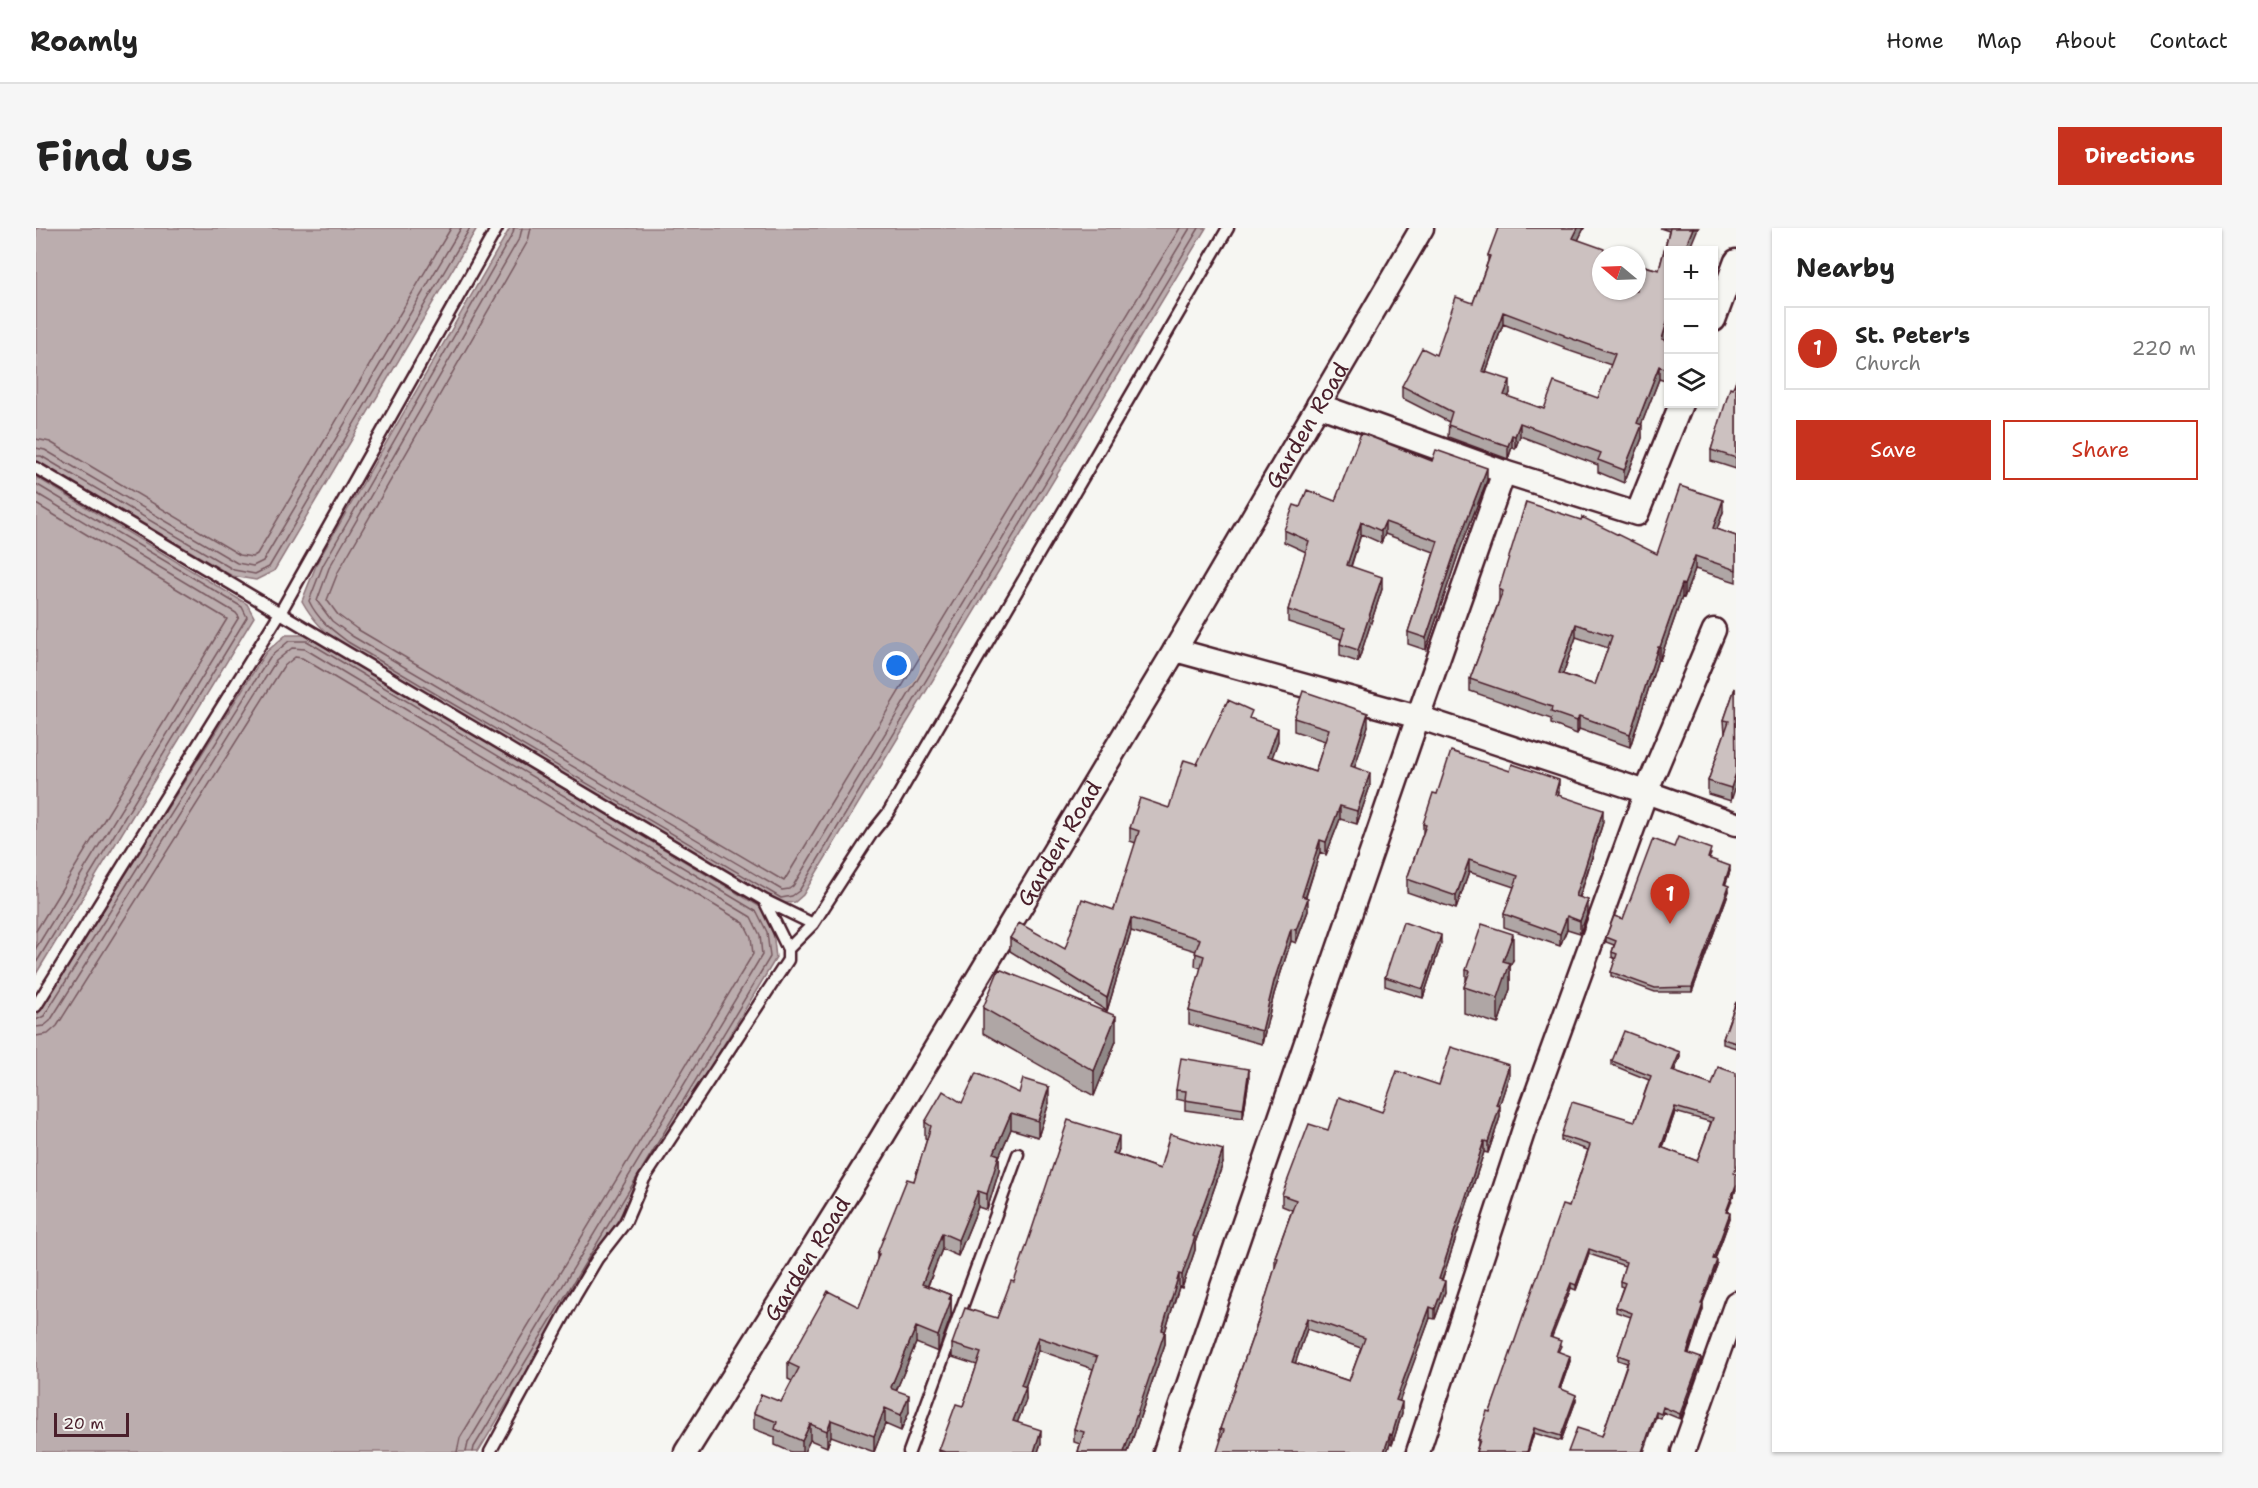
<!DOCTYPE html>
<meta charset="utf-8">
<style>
body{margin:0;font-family:"Shantell Sans",sans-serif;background:#f6f6f6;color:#222}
.controls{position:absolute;right:18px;top:18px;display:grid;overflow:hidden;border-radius:0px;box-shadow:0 2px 4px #0004}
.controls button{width:54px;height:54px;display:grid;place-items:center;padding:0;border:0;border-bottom:2px solid #e0e0e0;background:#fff;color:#222;font:30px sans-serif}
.compass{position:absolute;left:1556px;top:18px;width:54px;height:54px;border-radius:50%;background:#fff;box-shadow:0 2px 4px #0004;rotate:289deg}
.scale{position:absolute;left:18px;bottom:15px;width:75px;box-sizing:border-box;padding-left:6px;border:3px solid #4a1f2b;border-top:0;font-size:16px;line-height:21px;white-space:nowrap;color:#4a1f2b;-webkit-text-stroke:4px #f6f6f2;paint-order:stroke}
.you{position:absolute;left:861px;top:438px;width:21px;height:21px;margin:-15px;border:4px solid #fff;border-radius:50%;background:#1a73e8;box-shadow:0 0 0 9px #1a73e833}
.badge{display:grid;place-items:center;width:39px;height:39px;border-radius:50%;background:#c8321e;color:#fff;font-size:20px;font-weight:700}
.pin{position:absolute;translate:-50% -50px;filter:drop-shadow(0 2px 3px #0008)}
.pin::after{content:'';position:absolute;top:32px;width:21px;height:18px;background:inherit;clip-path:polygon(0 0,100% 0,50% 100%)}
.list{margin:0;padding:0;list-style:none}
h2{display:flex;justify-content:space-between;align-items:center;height:78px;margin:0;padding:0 24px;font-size:26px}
h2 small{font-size:20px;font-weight:400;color:#767676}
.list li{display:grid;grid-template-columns:39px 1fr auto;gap:18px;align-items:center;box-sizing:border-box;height:84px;margin:0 12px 12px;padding:0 12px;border:2px solid #e0e0e0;border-radius:0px}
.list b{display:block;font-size:22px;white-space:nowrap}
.list p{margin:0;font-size:20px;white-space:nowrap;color:#767676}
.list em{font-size:20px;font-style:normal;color:#767676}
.actions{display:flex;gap:12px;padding:18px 24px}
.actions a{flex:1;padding:14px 0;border:2px solid #c8321e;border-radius:0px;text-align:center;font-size:21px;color:#c8321e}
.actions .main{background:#c8321e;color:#fff}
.icon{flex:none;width:33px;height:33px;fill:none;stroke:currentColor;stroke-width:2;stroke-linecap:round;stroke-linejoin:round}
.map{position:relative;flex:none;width:1700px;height:1224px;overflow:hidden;border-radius:0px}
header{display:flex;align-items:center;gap:36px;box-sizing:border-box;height:84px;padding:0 30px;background:#fff;border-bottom:2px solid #e0e0e0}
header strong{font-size:28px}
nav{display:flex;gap:33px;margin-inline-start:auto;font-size:21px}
.intro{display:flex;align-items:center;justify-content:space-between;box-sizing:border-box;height:144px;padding:0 36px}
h1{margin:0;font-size:42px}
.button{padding:15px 27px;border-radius:0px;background:#c8321e;color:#fff;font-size:21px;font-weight:700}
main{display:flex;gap:36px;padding:0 36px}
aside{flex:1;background:#fff;border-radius:0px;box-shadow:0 2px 4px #0004}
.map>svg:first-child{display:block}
.water{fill:#bbadae;stroke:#8e747a;stroke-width:1.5}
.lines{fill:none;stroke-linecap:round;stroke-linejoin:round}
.shore{stroke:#77585f;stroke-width:1.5}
.lane-casing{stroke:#4a1f2b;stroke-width:15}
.street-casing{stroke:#4a1f2b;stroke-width:27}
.lane{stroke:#f6f6f2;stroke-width:10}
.street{stroke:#f6f6f2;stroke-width:22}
.wall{fill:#afa6a5;stroke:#4a1f2b;stroke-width:1.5;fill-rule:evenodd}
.shaded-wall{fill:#8f8786;stroke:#4a1f2b;stroke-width:1.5}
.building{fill:#ccc1c0;stroke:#4a1f2b;stroke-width:1.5;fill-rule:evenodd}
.labels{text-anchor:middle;stroke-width:5;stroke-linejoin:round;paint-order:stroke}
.street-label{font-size:22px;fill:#4a1f2b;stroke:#f6f6f2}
</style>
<header>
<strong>Roamly</strong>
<nav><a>Home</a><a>Map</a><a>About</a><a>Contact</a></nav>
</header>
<div class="intro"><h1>Find us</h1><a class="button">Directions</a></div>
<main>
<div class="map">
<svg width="1700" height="1224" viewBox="0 0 1700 1224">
<rect width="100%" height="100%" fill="#f6f6f2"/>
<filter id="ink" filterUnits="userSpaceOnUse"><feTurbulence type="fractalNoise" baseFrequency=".0167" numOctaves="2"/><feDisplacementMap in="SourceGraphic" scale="12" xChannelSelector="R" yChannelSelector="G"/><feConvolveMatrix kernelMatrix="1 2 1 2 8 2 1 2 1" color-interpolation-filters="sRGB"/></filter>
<g filter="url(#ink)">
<path class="water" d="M0 0H441L238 343 220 352 196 348 0 232Z
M474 0H1170L767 667 759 674 743 676 308 419C290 406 277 393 266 373L281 335Z
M0 249 211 376 218 389 0 746Z
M250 407H272L726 680 737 703 740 730 442 1224H0V789L230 424Z"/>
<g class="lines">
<path class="shore" d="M478 0 477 5 287 337 273 373C282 392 296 402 312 414L745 670 756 668 763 663 1163 0
M486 0 484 9 293 340 281 373 296 393 316 408 746 662 753 661 757 658 1154 0
M495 0 492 13 302 344 291 372 302 387 321 401 748 653 1144 0
M0 211 14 214 204 327 216 329 221 326 415 0
M0 220 9 222 201 335 217 338 227 333 425 0
M0 228H5L198 342 219 346 233 339 434 0
M0 256 206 379 211 389 0 735
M0 265 200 385 203 389 0 720
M0 276 191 391 0 703
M0 792 8 788 234 429 253 413H271L721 684 731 704 734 729 438 1219 437 1224
M0 799 8 798 14 793 240 433 256 420 269 421 715 689 724 707 726 727 432 1215 430 1224
M0 808 12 806 21 798 247 439 259 429 266 430 708 695 715 709 717 726 424 1210 421 1224"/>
<g class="lane-casing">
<path id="lane" d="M0 240 728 672 752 721
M728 672 777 696
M0 778 244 385 461 0
M454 1224 539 1068 561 1031 589 995 608 951 752 732V721L777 696 836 605 852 585 1192 0
M873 1224 982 926"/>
</g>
<g class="street-casing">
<g id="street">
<path d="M1678 92 1700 33"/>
<path d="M1282 177 1468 244 1601 286 1645 176"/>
<path d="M1139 422 1382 489 1610 564 1700 596"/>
<path id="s1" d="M650 1224 833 931 1139 422 1386 0"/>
<path d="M1129 1224 1382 489 1468 244"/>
<path d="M1382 1224 1492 889 1610 564 1678 402"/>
<path d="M1647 1224 1700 1075"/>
</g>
</g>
<use href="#lane" class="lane"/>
<use href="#street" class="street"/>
</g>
<path class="wall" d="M1548 0 1542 12 1568 26 1623 42 1633 3 1624 0H1662L1632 22 1630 112 1632 113V154L1623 151 1605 197 1606 210 1588 255 1562 244V237L1484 208 1479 221 1476 219 1472 231 1412 209 1413 194 1366 170V158L1400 127 1437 75 1452 33V27ZM1467 96 1528 119V121L1575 137 1562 170 1508 181 1472 169 1474 165 1450 144Z
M1700 152V241L1675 233V222Z
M1396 233 1451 252 1423 324 1390 422 1372 416V404L1398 324 1349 306 1345 315 1325 306 1315 339 1346 361 1322 434 1304 428V416L1305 411 1252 394V382L1270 324 1248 314V302L1264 279 1299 273Z
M1687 284 1681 301 1700 308V354L1659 341 1648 370 1646 369 1624 432 1622 431 1594 519 1543 501 1541 506 1515 496V491L1434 463V451L1463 373V361L1621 326ZM1540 409 1572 420 1559 457 1527 446Z
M1699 460 1695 573 1672 566V553L1689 505 1688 492Z
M1258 490 1332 498 1318 540 1334 558 1321 596 1304 591 1290 627 1284 624 1270 669 1272 683 1260 715 1255 713 1238 766 1226 816 1153 796V783L1165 740 1159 738 1160 723 1095 703 1071 783 974 723V710L1029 721 1078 682 1100 615 1094 613V600L1133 580 1161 536 1216 491 1242 513 1236 529 1279 544 1289 513 1258 503Z
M1523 565 1522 567 1567 594 1544 669 1552 684 1544 705 1531 701 1524 718 1468 699V686L1478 659 1433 644 1420 681 1371 664V651L1387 605V596L1401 566Z
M1638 619 1675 626 1673 631 1694 643 1689 656 1693 663 1656 764H1619L1575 748V744L1580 731 1576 729V724L1578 717 1570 714V709L1587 691Z
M1405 716 1387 770 1349 758V749Z
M1477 732 1474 739V761L1462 796 1428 785V759L1430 753V742Z
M1700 774V820L1687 816V811Z
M947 780 1080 813 1058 868 947 805Z
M1644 829 1638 844 1676 857 1692 984 1694 990 1679 1032 1681 1037 1666 1076 1667 1081 1653 1126 1665 1135 1644 1191 1627 1184 1625 1191 1620 1189 1566 1208 1591 1135 1582 1132V1127L1595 1089 1580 1084V1079L1587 1059 1584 1058V1053L1589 1038 1553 1026 1540 1062 1535 1060 1515 1109 1525 1118 1522 1124 1534 1133 1524 1161 1540 1172 1525 1213 1498 1205 1492 1224H1440L1442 1217V1212L1454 1184 1533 979 1552 922 1525 913V908L1599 893 1613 852 1576 837V833ZM1639 884 1675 894 1661 933 1627 920Z
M1473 848 1463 878 1464 889 1452 925 1448 924 1406 1052 1409 1064 1399 1091 1394 1090 1363 1173 1366 1185 1356 1217 1354 1216 1184 1212V1201L1225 1085 1239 1040V1029L1256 982 1246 978V967L1292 902 1346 884 1403 857ZM1271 1101 1325 1120 1313 1153 1259 1135Z
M1213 851 1207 890 1149 882V873L1140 871V862Z
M983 865 1013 875 1002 909 975 901 963 929V943L951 982 942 979 922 1028 906 1021 892 1058 915 1067V1088L902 1124 880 1115 860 1163 873 1184 865 1203 849 1196 838 1224 795 1208 791 1219 774 1212 768 1224H755L739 1217V1209L718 1201V1185L745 1174 756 1153 752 1151V1135L823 1079 841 1032V1026L878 953 891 911 889 910V894L926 875Z
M1083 921 1081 926 1124 941 1187 935 1159 1015V1022L1146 1060 1143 1059 1129 1104V1116L1092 1224H1042L1044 1216 1038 1214V1201L1057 1141 1002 1122 989 1159 990 1172 981 1195 1005 1215 1002 1224H903V1222L927 1178 941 1137 916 1129V1116L961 1090 978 1054Z"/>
<path class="shaded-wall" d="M1542 0H1548L1537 23V10Z
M1657 0H1662L1653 22H1648Z
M1467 84V96L1446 155V143Z
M1632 91V104L1626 124V111Z
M1623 138V151L1601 208V195Z
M1474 152V165L1468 180V167Z
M1484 195V208L1479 221V208Z
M1606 197V210L1588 255V242Z
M1476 207V219L1472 231V218Z
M1451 240V252L1423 324 1390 422V410L1423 312Z
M1687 272V284L1677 313V300Z
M1325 294V306L1311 350V337Z
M1349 294V306L1345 315V303Z
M1659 328V341L1648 370V357Z
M1346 349V361L1322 434V422Z
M1646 356V369L1624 432V419Z
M1540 396V409L1523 457V445Z
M1622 419V431L1594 519V506Z
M1332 485V498L1315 551V538Z
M1543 488V501L1541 506V493Z
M1242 500V513L1232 541V528Z
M1334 545V558L1321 596V583Z
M1700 545V558L1695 573V560Z
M1523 552V565L1519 578V566Z
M1304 578V591L1290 627V614Z
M1567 582V594L1540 680V668Z
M1284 612V624L1266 680V668Z
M1433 632V644L1420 681V668Z
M1694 638V643L1688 661V656Z
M1693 658V663L1656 764V759Z
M1272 670V683L1260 715V702Z
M1552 672V684L1544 705V693Z
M1531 688V701L1524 718V706Z
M1095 690V703L1071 783V770Z
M1255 701V713L1238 766 1226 816V803L1238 753Z
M1477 706V732L1474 739V761L1462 796V770L1467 733Z
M1405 707V716L1387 770V761Z
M1080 788V813L1058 868V843Z
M1644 824V829L1636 848V843Z
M1473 837V848L1460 888V877Z
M1213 841V851L1207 890V881Z
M1013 859V875L1002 909V893Z
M1464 878V889L1452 925V914Z
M1639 879V884L1625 924V919Z
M975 885V901L963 929V943L951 982V966L958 925Z
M1083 908V921L1077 938V925Z
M1448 913V924L1403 1061V1051Z
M1187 922V935L1159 1015V1022L1146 1060V1047L1156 1008Z
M1700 957V962L1690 988V984Z
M942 963V979L922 1028V1012Z
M1694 985V990L1677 1036V1031Z
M906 1005V1021L886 1072V1056Z
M1553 1021V1026L1540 1062V1057Z
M1681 1032V1037L1665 1080V1076Z
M1143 1046V1059L1129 1104V1116L1092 1224H1088Z
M1409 1053V1064L1399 1091V1081Z
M1535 1055V1060L1514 1114V1109Z
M915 1067V1088L902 1124V1108Z
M1667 1076V1081L1651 1130V1125Z
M1394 1079V1090L1360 1183V1172Z
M1271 1090V1101L1256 1145V1134Z
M880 1099V1115L855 1175V1159Z
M1002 1109V1122L985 1171V1157Z
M1534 1128V1133L1523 1165V1160Z
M1665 1130V1135L1644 1191V1186Z
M990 1159V1172L977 1206V1193Z
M873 1167V1184L865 1203V1187Z
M1540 1167V1172L1525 1213V1208Z
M1366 1174V1185L1356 1217V1207Z
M849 1180V1196L838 1224V1208Z
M1620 1184V1189L1608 1224H1606Z
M795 1192V1208L791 1219V1203Z
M774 1196V1212L768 1224H766V1213Z
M1498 1200V1205L1492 1224H1491Z
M1005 1202V1215L1002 1224H998Z
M1354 1206V1216L1351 1224H1348Z"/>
<path class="building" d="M1462 0H1542L1537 10 1568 21 1567 26 1571 27H1565V63H1601V36L1623 42 1634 0H1657L1648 22H1632V91L1626 111 1632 113V142L1623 138 1601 195 1606 197 1588 242 1562 232 1565 225 1484 195 1479 208 1476 207 1472 218 1412 197 1416 184 1366 158 1386 120 1400 127 1420 69 1437 75 1454 28 1452 27ZM1467 84 1528 107V108L1579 126 1562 170 1518 154 1508 181 1468 167 1474 152 1446 143Z
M1700 152V230L1675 222 1694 160 1697 161Z
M1325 205 1396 233 1400 222 1451 240 1423 312 1390 410 1372 404 1402 313 1349 294 1345 303 1325 294 1311 337 1346 349 1322 422 1304 416 1309 400 1252 382 1273 313 1248 302 1258 277 1264 279 1271 262 1299 273Z
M1644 258 1687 272 1677 300 1700 308V342L1659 328 1648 357 1646 356 1624 419H1622L1594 506 1543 488 1541 493 1515 484 1516 479 1434 451 1467 363 1463 361 1490 274 1545 292 1546 289 1621 326ZM1540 396 1576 408 1559 457 1523 445Z
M1699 460 1700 545 1695 560 1672 553 1693 493 1688 492Z
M1267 463 1332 485 1315 538 1334 545 1321 583 1304 578 1290 614 1284 612 1266 668 1272 670 1260 702 1255 701 1238 753 1226 803 1153 783 1168 728 1159 725 1164 711 1095 690 1071 770 974 710 983 695 1029 721 1046 671 1078 682 1103 603 1094 600 1104 570 1133 580 1148 532 1161 536 1192 472 1216 483 1213 490 1242 500 1232 528 1279 544 1293 501 1258 490Z
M1415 523 1474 543 1476 536 1523 552 1519 566 1567 582 1540 668 1552 672 1544 693 1531 688 1524 706 1468 686 1482 648 1433 632 1420 668 1371 651 1390 597 1387 596 1397 565 1401 566Z
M1642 609 1675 621 1672 630 1694 638 1688 656 1693 658 1656 759 1619 760 1575 744 1581 726 1576 724 1580 713 1570 709 1578 688 1587 691 1617 611 1638 619Z
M1367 694 1405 707 1387 761 1349 749Z
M1446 696 1477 706 1467 733 1474 735 1462 770 1428 759 1434 743 1430 742Z
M963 741 1080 788 1058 843 947 780Z
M1700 774V815L1687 811Z
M1588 803 1644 824 1636 843 1676 857 1682 839 1700 845V941L1698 945 1700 946V957L1690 984 1694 985 1677 1031 1681 1032 1665 1076H1667L1651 1125 1665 1130 1644 1186 1627 1179 1625 1186 1620 1184 1606 1224H1532L1541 1200 1566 1208 1593 1131 1582 1127 1596 1085 1580 1079 1589 1055 1584 1053 1590 1034 1553 1021 1540 1057 1535 1055 1514 1109 1525 1113 1521 1123 1534 1128 1523 1160 1540 1167 1525 1208 1498 1200 1491 1224H1440L1444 1212H1442L1451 1183 1454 1184 1526 977 1533 979 1554 917 1525 908 1536 874 1599 893 1615 848 1576 833ZM1639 879 1677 890 1661 933 1625 919Z
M1415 819 1473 837 1460 877 1464 878 1452 914 1448 913 1403 1051 1409 1053 1399 1081 1394 1079 1360 1172 1366 1174 1356 1207 1354 1206 1348 1224H1181L1188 1202 1184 1201 1225 1085 1242 1030 1239 1029 1260 972 1246 967 1273 896 1292 902 1303 869 1346 884 1361 843 1403 857ZM1271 1090 1329 1110 1313 1153 1256 1134Z
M1145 830 1213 841 1207 881 1149 872 1150 863 1140 862Z
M940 845 983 865 987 851 1013 859 1002 893 975 885 958 925 963 927 951 966 942 963 922 1012 906 1005 886 1056 915 1067 913 1071 915 1072 902 1108 880 1099 855 1159 856 1161 873 1167 865 1187 849 1180 838 1208 795 1192 791 1203 774 1196 766 1213 739 1201 741 1194 718 1185 725 1166 745 1174 763 1140 752 1135 792 1063 823 1079 843 1026H841L871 951 878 953 895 898 889 894 907 863 926 875Z
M1032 892 1083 908 1077 925 1124 941 1134 906 1187 922 1156 1008 1159 1009 1146 1047 1143 1046 1126 1102 1129 1103 1088 1224H1042L1048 1204 1038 1201 1061 1129 1002 1109 985 1157 990 1159 977 1193 1005 1202 998 1224H909L903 1222 920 1176 927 1178 945 1125 916 1116 929 1080 961 1090 975 1053 978 1054 996 1001Z"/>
</g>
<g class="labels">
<g class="street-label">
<text dy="8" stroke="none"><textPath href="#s1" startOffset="1200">Garden Road</textPath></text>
<text dy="8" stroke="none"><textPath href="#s1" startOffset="714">Garden Road</textPath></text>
<text dy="8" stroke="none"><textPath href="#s1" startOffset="228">Garden Road</textPath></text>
</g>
</g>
</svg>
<div class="controls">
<button>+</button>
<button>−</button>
<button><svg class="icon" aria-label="layers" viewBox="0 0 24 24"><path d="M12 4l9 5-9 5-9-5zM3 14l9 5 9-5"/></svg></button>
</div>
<svg class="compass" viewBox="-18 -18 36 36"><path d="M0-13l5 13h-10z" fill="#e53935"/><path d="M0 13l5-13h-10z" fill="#767676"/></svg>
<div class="scale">20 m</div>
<div class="you"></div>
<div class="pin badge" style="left:1634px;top:696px">1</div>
</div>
<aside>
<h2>Nearby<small></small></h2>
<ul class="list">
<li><span class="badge">1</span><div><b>St. Peter's</b><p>Church</p></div><em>220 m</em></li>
</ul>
<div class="actions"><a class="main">Save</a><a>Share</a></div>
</aside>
</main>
